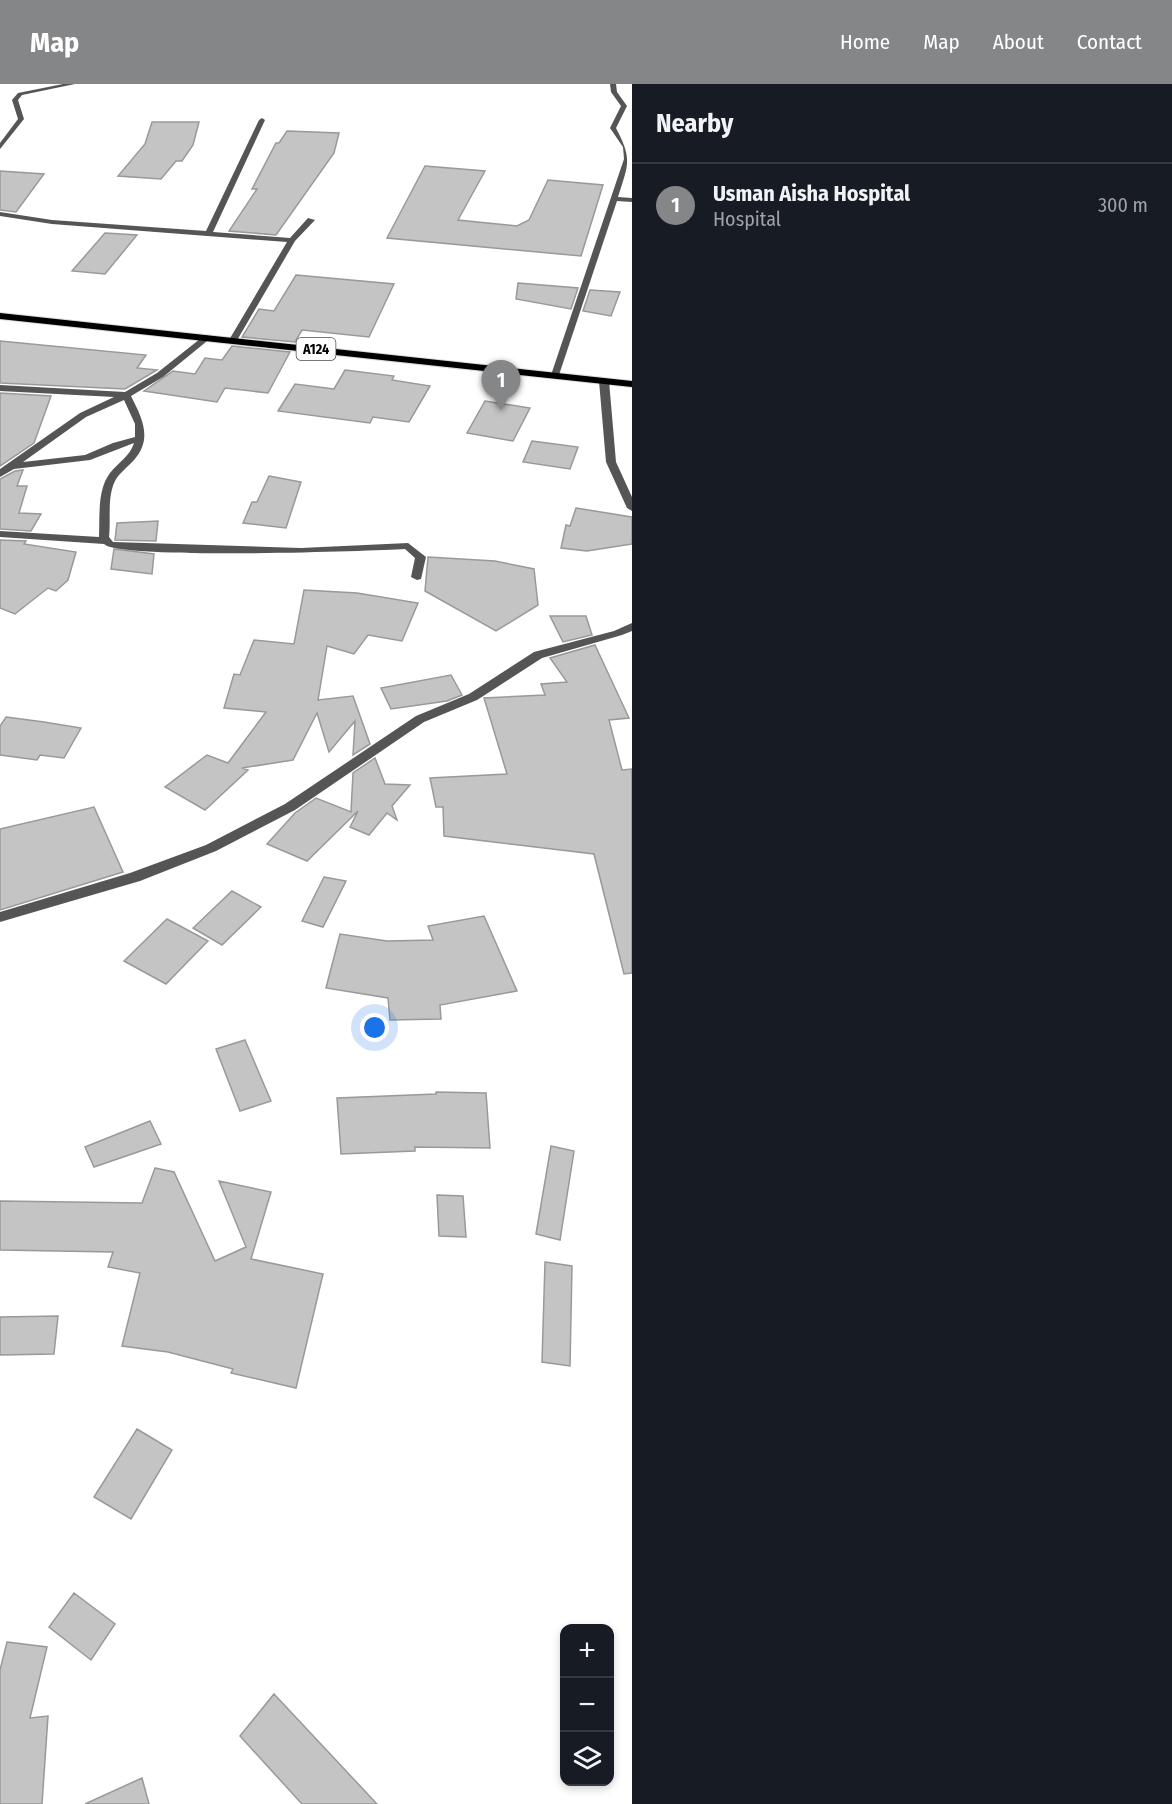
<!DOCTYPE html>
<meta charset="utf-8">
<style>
body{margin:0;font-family:"Fira Sans Condensed",sans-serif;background:#242831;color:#f1f3f6}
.controls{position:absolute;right:18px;bottom:18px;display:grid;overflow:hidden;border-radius:12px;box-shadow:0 3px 9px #0003}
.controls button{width:54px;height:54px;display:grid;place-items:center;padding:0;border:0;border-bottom:2px solid #363941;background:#171b24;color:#f1f3f6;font:30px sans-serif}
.you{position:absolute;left:375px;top:944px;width:21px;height:21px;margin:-15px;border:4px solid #fff;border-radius:50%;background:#1a73e8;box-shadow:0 0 0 9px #1a73e833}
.badge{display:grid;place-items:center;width:39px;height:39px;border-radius:50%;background:#858687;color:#fff;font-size:20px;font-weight:700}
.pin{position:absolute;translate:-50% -50px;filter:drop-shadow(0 2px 3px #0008)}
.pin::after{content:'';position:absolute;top:32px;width:21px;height:18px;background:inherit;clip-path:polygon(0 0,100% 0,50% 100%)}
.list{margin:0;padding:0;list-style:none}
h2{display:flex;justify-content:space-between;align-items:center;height:78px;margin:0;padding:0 24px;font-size:26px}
h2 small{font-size:20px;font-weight:400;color:#9ea1a6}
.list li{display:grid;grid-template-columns:39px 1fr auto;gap:18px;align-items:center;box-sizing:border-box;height:84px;padding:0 24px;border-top:2px solid #363941}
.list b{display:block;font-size:22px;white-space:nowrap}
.list p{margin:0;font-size:20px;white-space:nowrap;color:#9ea1a6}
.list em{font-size:20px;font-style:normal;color:#9ea1a6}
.icon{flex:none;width:33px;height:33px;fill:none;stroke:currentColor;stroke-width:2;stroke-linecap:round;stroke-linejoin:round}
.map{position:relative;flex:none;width:632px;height:1720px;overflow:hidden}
header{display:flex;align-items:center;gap:36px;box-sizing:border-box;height:84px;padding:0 30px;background:#858687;color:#fff}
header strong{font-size:28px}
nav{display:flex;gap:33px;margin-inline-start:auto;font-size:21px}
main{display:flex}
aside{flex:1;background:#171b24}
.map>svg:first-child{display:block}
.building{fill:#c4c4c4;stroke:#999;stroke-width:1.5}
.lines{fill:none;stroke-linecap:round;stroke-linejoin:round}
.highway-casing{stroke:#dbdbdb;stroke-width:2}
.minor{fill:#555;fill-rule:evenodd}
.highway{fill:#000;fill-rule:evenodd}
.labels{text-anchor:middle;stroke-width:6;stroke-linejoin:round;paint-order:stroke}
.shield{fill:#fff;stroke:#4c4c4c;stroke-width:1.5}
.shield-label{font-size:14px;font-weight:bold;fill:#000}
</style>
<header>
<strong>Map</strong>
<nav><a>Home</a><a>Map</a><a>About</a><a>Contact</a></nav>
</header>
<main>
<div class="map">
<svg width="632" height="1720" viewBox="0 0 632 1720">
<rect width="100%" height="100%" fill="#fff"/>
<path class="building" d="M152 38H199L193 61 182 77H176L161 95 118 92 145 60Z
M287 47 339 49 334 69 276 151 229 147 257 105H252L276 59H279Z
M425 82 485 87 458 136 517 142 529 136 548 96 603 101 581 172 387 154Z
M0 87 44 90 16 128 0 126Z
M105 149 137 151 105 190 72 187Z
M296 191 394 200 369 253 302 246 295 258 242 253 259 225 274 227Z
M518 199 578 204 571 225 516 215Z
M590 206 620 208 611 232 583 227Z
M0 257 146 271 137 284 157 286 125 305 0 299Z
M232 262 290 268 268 309 225 304 217 318 144 307 173 287 195 290 205 274 222 276Z
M345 286 394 292 392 296 430 302 409 338 373 333 370 339 278 327 295 300 334 305Z
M0 309 51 312 34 359 0 382Z
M485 317 530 324 513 357 467 349Z
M532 357 578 363 570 385 523 378Z
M23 386 17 402H27L19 429 41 430 31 447 0 445V395L15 387Z
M269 392 301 398 286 444 243 439 252 418H257Z
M576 424 632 433V460L587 467 561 464 566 441 570 442Z
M158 437 156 457 115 456 117 439Z
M0 456 26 457 24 460 76 468 68 496 56 507 48 504 15 530 0 524Z
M114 465 154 470 152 490 111 485Z
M428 473 495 477 534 485 538 521 496 547 425 507Z
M304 506 357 509 418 519 402 557 368 551 354 570 327 562 318 616 353 612 370 660 353 671 355 637 329 668 317 629 293 676 242 684 248 686 205 726 165 703 207 671 228 679 266 628 224 624 234 590 240 591 254 556 294 560Z
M550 532H586L592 551 563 558Z
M595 561 629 634 609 636 622 686 632 685V889L624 890 594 770 444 752 443 723H436L430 694 507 690 484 614 545 611 541 600 567 598 550 574Z
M451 591 462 611 447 617 391 625 381 604Z
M6 633 44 638 81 644 64 674 40 671 37 676 0 671V642Z
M375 674 385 700 410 701 392 722 397 736 387 729 369 751 350 743 358 727 307 777 267 760 295 729 316 714 351 728 353 689Z
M94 723 123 788 0 826V745Z
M324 793 346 797 323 843 302 837Z
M232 807 261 823 222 861 193 844Z
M484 832 517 907 440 921 441 935 390 936 388 914 326 904 340 850 387 857 433 856 428 842Z
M167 835 208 857 166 900 124 877Z
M245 956 271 1017 240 1027 216 965Z
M436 1008 486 1009 490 1064 415 1063V1067L341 1070 337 1014 436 1010Z
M150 1037 161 1060 94 1083 85 1063Z
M551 1062 574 1067 560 1156 536 1150Z
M155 1084 174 1088 215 1177 246 1163 219 1097 271 1108 251 1175 323 1190 296 1304 231 1289 233 1285 168 1268 122 1262 140 1189 108 1183 113 1168 0 1166V1117L142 1119Z
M437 1111 463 1112 466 1153 439 1152Z
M545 1178 572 1182 570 1282 542 1278Z
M58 1232 54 1270 0 1271V1233Z
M137 1345 172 1366 131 1435 94 1413Z
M74 1509 115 1540 91 1576 49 1543Z
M7 1558 47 1563 30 1634 48 1632 42 1720H0V1586Z
M274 1610 377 1720H302L240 1652Z
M142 1694 149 1720H85Z"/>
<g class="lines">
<g class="highway-casing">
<path id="highway" d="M0 229 632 297V303L0 235Z"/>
</g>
<path class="minor" d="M63 0H75L22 11 18 16 24 35 0 65V59L18 35 12 16 18 9Z
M610 0H616L617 8 627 22 616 44C632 75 629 79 618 113L632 114V118L617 117 559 291 555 294 551 291 624 75 623 63 610 44 621 22 611 8Z
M262 34 265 36 213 148 290 154 308 134 315 136 295 157 236 258 229 256 287 158 52 140 0 132V128L52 136 206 147 259 36Z
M205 251 212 253 163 293 131 312C142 334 153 355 134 376 128 383 119 389 115 397 107 413 111 435 109 453L113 458 301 464 408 459 426 473 421 495 417 496 411 493 415 474 405 465C369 467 118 476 104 460L0 453V447L99 453C100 433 97 406 110 389 119 378 130 372 134 359L90 376 14 385 0 393V385L80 329 114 313 0 307V301L125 308 157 289ZM124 316 135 340V353L113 359 85 371 23 378 86 333Z
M604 294 609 297 616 378 632 413V427L627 424 606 378 599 297Z
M632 539V547L622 551 542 574 477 616 424 638 295 726 216 767 140 797 0 838V828L130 789 206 761 285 720 416 632 469 610 534 568 614 547Z"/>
<use href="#highway" class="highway"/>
</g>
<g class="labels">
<rect class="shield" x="296.5" y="254" width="39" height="22" rx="4.5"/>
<g class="shield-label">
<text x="316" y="270">A124</text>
</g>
</g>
</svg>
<div class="controls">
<button>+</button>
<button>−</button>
<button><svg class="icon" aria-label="layers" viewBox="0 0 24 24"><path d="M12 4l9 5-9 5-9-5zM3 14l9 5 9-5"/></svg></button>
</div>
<div class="you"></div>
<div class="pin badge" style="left:501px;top:326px">1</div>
</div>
<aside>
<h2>Nearby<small></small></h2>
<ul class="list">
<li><span class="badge">1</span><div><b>Usman Aisha Hospital</b><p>Hospital</p></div><em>300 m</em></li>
</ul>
</aside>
</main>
